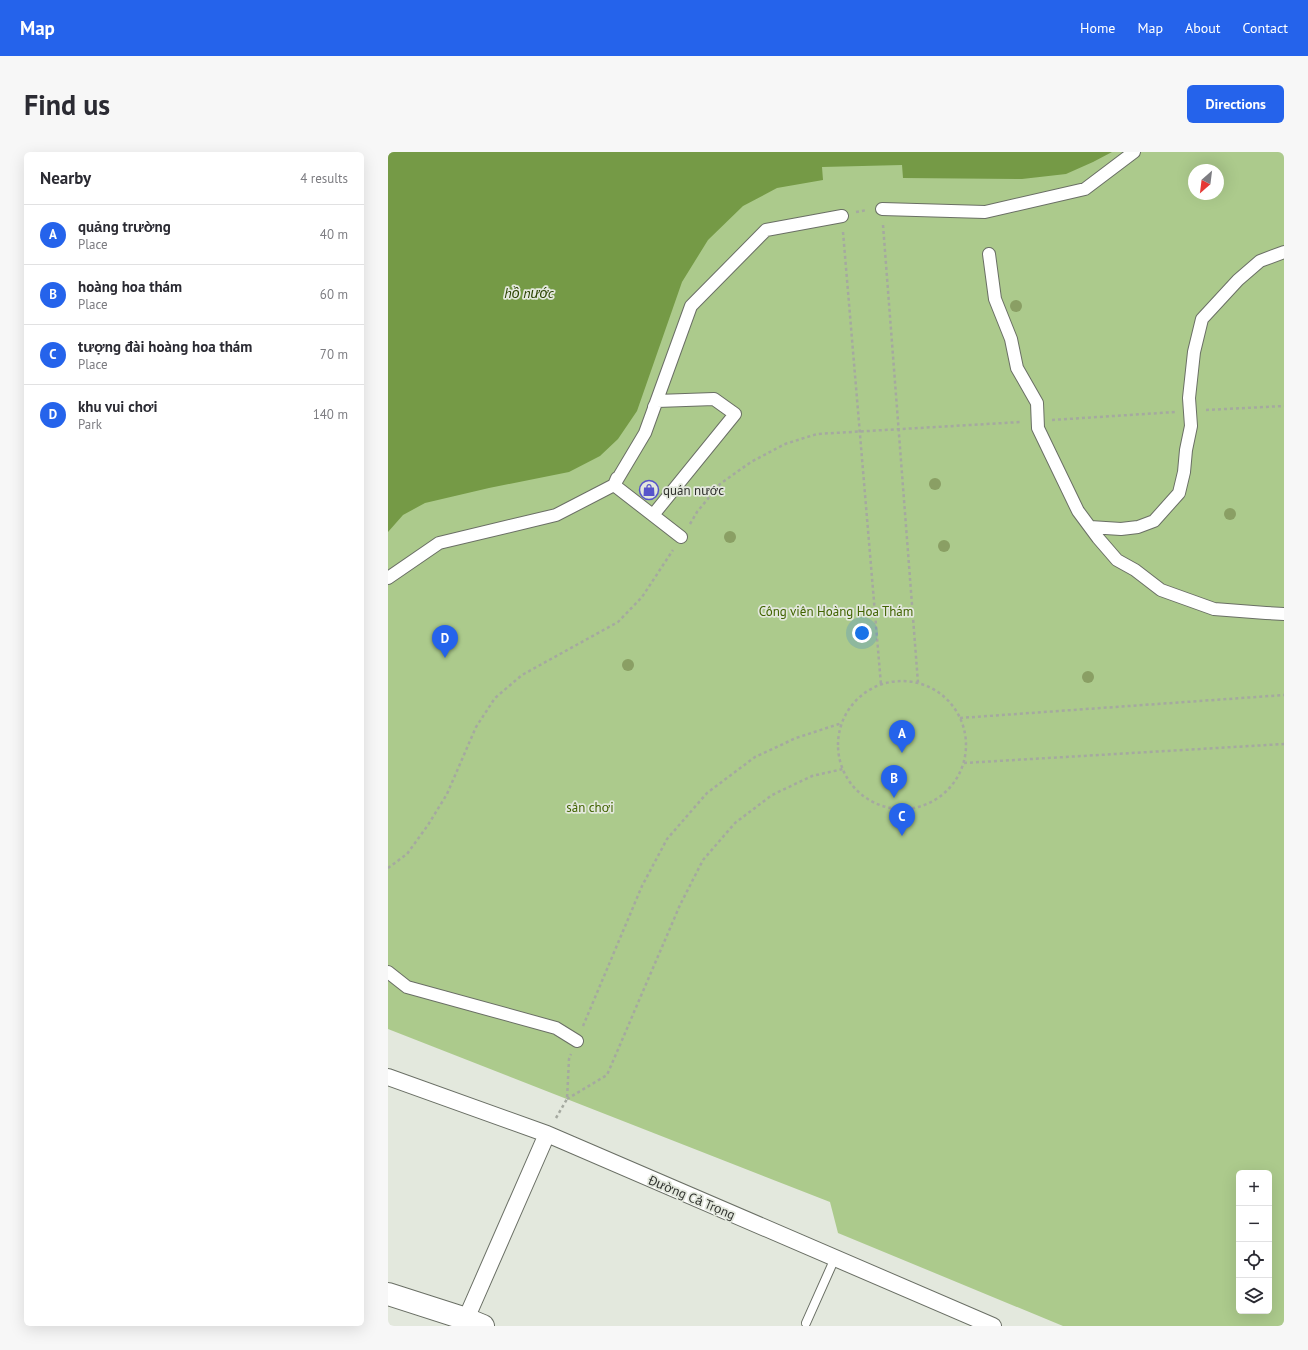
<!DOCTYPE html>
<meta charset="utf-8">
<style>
body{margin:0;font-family:"PT Sans",sans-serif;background:#f7f7f7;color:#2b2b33}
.controls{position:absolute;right:12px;bottom:12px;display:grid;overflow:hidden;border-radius:6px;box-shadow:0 4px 16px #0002}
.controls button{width:36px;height:36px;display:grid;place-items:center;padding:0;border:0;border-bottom:1px solid #e1e1e2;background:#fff;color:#2b2b33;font:20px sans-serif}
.compass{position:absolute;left:800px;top:12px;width:36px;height:36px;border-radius:50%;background:#fff;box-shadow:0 4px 16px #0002;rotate:208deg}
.you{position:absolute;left:474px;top:481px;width:14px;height:14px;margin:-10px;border:3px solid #fff;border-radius:50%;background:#1a73e8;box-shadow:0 0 0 6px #1a73e833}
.badge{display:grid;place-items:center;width:26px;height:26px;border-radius:50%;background:#2563eb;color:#fff;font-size:13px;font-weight:700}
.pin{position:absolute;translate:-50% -33px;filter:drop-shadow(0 1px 2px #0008)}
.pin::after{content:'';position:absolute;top:21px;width:14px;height:12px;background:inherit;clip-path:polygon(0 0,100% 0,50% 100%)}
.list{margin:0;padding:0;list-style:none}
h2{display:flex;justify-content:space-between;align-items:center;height:52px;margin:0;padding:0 16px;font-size:17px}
h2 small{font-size:13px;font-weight:400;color:#7c7c81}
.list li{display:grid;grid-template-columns:26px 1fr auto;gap:12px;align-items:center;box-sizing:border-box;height:60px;padding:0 16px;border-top:1px solid #e1e1e2}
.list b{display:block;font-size:15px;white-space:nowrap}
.list p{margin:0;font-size:13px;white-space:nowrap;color:#7c7c81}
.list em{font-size:13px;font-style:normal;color:#7c7c81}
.icon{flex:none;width:22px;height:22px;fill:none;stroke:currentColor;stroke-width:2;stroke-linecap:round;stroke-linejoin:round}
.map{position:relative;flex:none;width:896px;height:1174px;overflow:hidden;border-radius:6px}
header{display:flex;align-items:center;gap:24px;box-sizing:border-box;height:56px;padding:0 20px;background:#2563eb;color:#fff}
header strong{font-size:19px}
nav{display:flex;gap:22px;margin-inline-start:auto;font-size:14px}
.intro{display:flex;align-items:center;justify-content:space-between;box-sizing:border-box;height:96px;padding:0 24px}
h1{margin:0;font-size:28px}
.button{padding:10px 18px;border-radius:6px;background:#2563eb;color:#fff;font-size:14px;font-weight:700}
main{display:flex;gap:24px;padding:0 24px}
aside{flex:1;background:#fff;border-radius:6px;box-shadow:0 4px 16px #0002}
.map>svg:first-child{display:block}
.green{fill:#acca8c;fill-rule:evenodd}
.water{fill:#759a46}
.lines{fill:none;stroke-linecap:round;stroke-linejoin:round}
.service-casing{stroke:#6a6f65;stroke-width:10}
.pedestrian-casing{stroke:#6a6f65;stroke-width:14}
.minor-casing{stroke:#6a6f65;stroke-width:18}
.secondary-casing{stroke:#6a6f65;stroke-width:24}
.path{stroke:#a5a9a0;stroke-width:2.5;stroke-dasharray:3 3;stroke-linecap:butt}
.service{stroke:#fff;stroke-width:8}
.pedestrian{stroke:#fff;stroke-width:12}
.minor{stroke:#fff;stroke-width:16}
.secondary{stroke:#fff;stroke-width:22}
.tree{fill:#8a9f64}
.labels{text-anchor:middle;stroke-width:3.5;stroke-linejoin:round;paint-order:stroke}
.poi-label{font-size:13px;fill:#2f312d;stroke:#e3e8dd;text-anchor:start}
.park-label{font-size:13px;fill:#416301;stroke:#e3e8dd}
.street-label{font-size:13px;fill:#2f312d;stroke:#e3e8dd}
.water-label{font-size:14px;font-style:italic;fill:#2b4302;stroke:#e3e8dd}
</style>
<header>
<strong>Map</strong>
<nav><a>Home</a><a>Map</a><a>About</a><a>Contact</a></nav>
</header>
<div class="intro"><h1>Find us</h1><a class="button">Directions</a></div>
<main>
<aside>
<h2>Nearby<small>4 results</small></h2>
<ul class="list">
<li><span class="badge">A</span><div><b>quảng trường</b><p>Place</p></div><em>40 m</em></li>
<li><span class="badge">B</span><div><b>hoàng hoa thám</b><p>Place</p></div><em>60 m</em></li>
<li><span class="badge">C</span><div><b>tượng đài hoàng hoa thám</b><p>Place</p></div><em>70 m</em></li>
<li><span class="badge">D</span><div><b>khu vui chơi</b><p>Park</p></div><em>140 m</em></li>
</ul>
</aside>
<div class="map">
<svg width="896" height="1174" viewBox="0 0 896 1174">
<rect width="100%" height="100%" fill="#e3e8dd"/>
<path class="green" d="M0 0H896V1174H675L450 1081 442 1050 0 877ZM806 18H830V42H806ZM851 1021H881V1159H851Z"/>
<path class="water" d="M0 0H724L705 10 678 22 634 27 515 26 514 13 434 15 435 28 389 36 355 54 320 88 294 130 249 259 230 287 212 304 181 320 101 336 37 351 15 363 0 380Z"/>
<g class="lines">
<g class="service-casing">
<path id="service" d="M418 1171 447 1106"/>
</g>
<g class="pedestrian-casing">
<path id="pedestrian" d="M494 57 597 60 697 37 746 0
M601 102 607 147 623 187 629 216 649 251 650 276 690 359 710 386 729 408 747 418 773 438 826 457 878 461 896 462
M229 326 226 333 293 385
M265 363 347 262 326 247 269 249 266 255
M702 375 733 377 750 375 766 369 791 341 796 320 798 298 803 274 801 246 806 200 814 167 850 128 872 109 896 100
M0 426 51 391 168 363 226 333 257 281 303 154 378 78 454 64
M0 820 19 835 168 876 189 889"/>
</g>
<g class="minor-casing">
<path id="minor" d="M0 925 159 982 605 1174
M78 1167 159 982"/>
</g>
<g class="secondary-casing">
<path id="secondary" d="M0 1142 78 1167 95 1174"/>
</g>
<path class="path" d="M468 60 479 58
M495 73 530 531
M455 80 493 533
M818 258 896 254
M664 268 787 260
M302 372 309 360 332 332 363 310 397 292 429 282 633 270
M450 593a64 64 0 1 1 128 0a64 64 0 1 1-128 0Z
M572 566 896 543
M576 611 896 592
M0 716 19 702 40 673 59 642 88 575 107 546 134 523 230 470 254 445 285 398
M195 874 254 734 279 687 319 641 367 605 408 586 454 571
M179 947 219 923 292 753 315 708 347 671 384 643 424 624 455 617
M168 966 179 947 181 907 183 902"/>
<use href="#service" class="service"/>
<use href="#pedestrian" class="pedestrian"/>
<use href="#minor" class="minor"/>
<use href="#secondary" class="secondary"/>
</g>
<g class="tree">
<circle cx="628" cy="154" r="6"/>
<circle cx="547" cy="332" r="6"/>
<circle cx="842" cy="362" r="6"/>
<circle cx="342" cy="385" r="6"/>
<circle cx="556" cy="394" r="6"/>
<circle cx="240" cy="513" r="6"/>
<circle cx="700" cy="525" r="6"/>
</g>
<defs>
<g id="shop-ring" transform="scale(1)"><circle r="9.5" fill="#e3e8dd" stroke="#5754cb" stroke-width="1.5"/><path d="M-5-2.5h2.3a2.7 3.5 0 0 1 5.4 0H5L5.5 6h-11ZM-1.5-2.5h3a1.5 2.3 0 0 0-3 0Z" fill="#5754cb"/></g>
</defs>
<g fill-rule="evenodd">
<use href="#shop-ring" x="261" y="338"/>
</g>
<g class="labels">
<g class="poi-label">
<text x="275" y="343">quán nước</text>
</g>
<g class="park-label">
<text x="448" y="464">Công viên Hoàng Hoa Thám</text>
<text x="202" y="660">sân chơi</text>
</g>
<g class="street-label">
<text transform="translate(304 1045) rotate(23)" y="5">Đường Cả Trọng</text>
</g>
<g class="water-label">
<text x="141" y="146">hồ nước</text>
</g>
</g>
</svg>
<div class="controls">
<button>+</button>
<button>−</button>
<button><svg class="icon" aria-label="locate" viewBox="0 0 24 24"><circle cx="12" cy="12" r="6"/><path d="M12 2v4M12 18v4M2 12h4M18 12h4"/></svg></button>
<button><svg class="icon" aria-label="layers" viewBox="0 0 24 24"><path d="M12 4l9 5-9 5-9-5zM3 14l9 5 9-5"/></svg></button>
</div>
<svg class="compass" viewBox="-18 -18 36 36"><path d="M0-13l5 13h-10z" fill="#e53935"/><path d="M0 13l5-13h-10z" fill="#7c7c81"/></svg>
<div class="you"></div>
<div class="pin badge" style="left:514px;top:601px">A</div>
<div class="pin badge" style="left:506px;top:646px">B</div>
<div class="pin badge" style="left:514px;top:684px">C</div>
<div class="pin badge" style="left:57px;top:506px">D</div>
</div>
</main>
